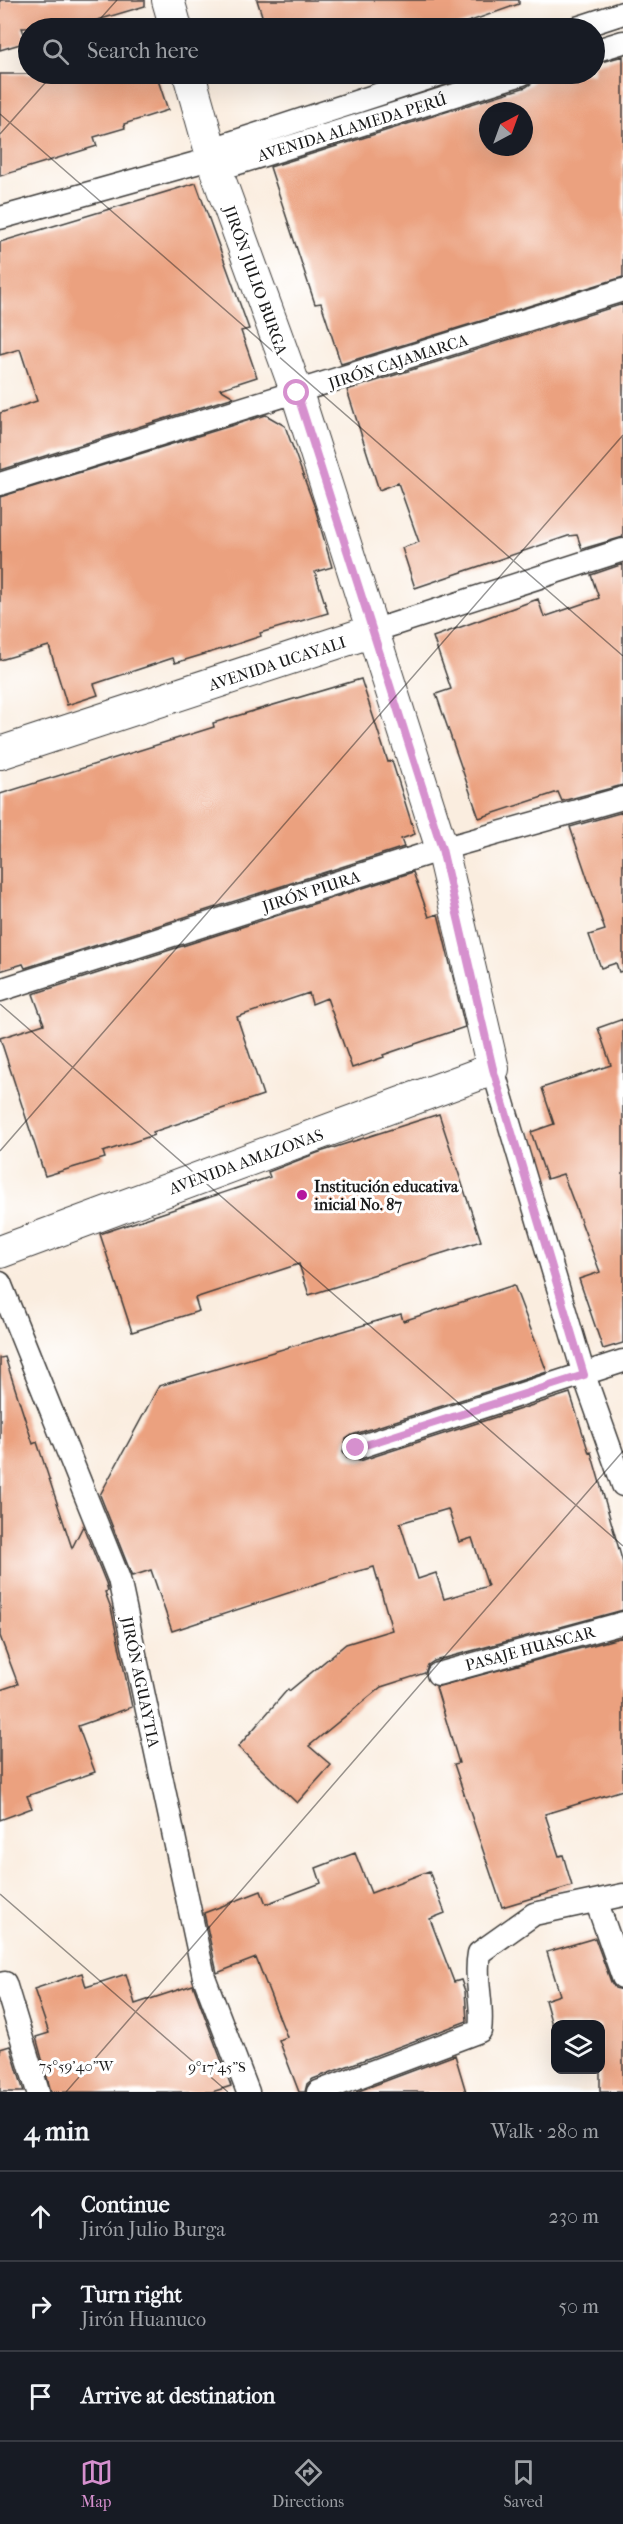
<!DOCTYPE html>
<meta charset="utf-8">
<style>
body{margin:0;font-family:"IM FELL French Canon",serif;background:#242831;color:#f1f3f6}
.controls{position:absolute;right:18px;bottom:18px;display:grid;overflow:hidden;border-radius:12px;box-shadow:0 6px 24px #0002}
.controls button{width:54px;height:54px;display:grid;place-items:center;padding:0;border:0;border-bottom:2px solid #363941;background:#171b24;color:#f1f3f6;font:30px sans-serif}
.compass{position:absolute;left:479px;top:102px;width:54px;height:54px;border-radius:50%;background:#171b24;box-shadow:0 6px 24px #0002;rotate:41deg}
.stop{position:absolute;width:18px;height:18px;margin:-14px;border:4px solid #d690ce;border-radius:50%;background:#fff}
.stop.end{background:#d690ce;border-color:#fff;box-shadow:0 2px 6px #0008}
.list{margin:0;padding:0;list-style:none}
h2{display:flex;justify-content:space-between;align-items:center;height:78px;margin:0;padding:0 24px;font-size:26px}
h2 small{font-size:20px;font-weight:400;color:#9ea1a6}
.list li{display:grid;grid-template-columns:39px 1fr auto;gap:18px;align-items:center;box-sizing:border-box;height:90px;padding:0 24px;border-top:2px solid #363941}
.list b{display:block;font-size:22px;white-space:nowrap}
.list p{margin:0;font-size:20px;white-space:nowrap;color:#9ea1a6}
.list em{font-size:20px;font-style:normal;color:#9ea1a6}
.icon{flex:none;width:33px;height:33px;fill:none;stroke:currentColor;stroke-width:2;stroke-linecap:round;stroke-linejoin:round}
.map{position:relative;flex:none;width:623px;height:2092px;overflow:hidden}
.search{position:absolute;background:#171b24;box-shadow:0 6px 24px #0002;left:18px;right:18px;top:18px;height:66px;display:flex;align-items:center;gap:15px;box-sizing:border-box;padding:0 21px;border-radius:33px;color:#9ea1a6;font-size:22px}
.sheet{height:348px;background:#171b24}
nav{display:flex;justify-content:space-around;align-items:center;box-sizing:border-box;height:84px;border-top:2px solid #363941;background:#171b24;font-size:16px;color:#9ea1a6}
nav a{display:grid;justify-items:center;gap:3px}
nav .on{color:#d690ce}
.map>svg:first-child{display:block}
.building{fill:#eba17f;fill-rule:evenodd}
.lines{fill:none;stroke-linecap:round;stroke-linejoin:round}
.street-casing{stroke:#3d3b39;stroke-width:25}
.secondary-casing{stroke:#3d3b39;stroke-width:34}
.street{stroke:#fff;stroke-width:22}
.secondary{stroke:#fff;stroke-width:32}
.route{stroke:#d690ce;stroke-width:8}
.ticks{fill:none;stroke:#1c1c1c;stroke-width:1.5;stroke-opacity:0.45}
.poi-dot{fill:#b5179e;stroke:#fff;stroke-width:2}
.labels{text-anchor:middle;stroke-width:6;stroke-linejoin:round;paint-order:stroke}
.street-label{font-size:16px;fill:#1c1c1c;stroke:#fff}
.poi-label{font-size:16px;font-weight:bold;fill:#1c1c1c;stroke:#fff;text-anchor:start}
.ticks-label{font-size:15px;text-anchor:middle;fill:#1c1c1c;stroke:#fff;stroke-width:6;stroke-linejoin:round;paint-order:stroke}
</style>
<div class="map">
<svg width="623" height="2092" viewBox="0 0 623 2092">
<rect width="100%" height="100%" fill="#fff"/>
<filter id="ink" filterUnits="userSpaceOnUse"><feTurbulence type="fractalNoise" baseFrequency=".0167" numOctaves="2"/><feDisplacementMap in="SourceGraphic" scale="12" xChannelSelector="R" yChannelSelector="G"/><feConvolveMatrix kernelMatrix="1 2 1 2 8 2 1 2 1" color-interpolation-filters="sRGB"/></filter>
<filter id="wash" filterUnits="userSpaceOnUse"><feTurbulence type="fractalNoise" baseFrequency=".008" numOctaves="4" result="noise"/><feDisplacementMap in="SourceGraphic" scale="24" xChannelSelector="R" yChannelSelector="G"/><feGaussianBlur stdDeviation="1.35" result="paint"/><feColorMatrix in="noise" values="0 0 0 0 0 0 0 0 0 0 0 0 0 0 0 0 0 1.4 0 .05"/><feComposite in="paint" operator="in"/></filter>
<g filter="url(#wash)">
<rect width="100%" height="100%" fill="#faeddf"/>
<g id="blocks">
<path class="building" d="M0 0H145V6L91 22 93 28H22L27 42 0 50Z
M257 0H519V4L451 28H266Z
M623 56V277L341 364 321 303 315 304 270 167 526 87 532 83 535 75 541 74H594V64ZM488 111H524V147H488Z
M0 74H156L168 110 124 124 125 128 94 137 97 146 0 176Z
M196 183 249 329 241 331 257 377 220 389 234 397 0 470V413L37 401 20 349 0 355V242Z
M623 304V537L582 549 577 535 568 536 415 588 402 548 419 542 398 483 379 490 347 390Z
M266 415 285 426 315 508 332 567 315 572 328 613 260 633 261 636 225 648 175 663 173 658 94 684 98 695 67 705 49 646 0 660V497Z
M623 564V785L562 801 558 792 479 818 436 694 451 689 433 637 538 599 544 617 599 598 591 575Z
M361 679 388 762 392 761 415 834 401 839 404 847 25 968 23 964 0 971V794L214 727 213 723Z
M623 812V971L619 972 616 963 601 968 589 935 605 930 570 827Z
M413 872 429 917 438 914 440 922 465 1027 383 1055 384 1057 352 1068 327 998 312 1004 309 993 237 1017 263 1095 153 1132 154 1135 103 1152 105 1158 45 1176 0 1038 44 1024 33 994Z
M623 1019V1343L603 1349 579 1279 600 1272 563 1174 547 1179 531 1132 554 1124 542 1088 611 1065 598 1028Z
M439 1114 481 1241 309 1295 299 1264 195 1298 199 1311 132 1332 100 1234 270 1177 268 1172 317 1153Z
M514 1285 547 1372 352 1435 346 1439 343 1452 347 1458 360 1461 570 1393 589 1453 591 1452 623 1563V1610L434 1661 428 1665 425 1673 381 1687 309 1746 331 1765 297 1803 238 1747 288 1689 289 1691 346 1644 392 1630 374 1567 343 1575 172 1631 151 1570 132 1576 100 1495 159 1386 401 1314 403 1321ZM448 1509 459 1542 472 1538 488 1586 444 1599 436 1573 418 1579 400 1523Z
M5 1357 33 1444 37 1442 72 1548 83 1526 106 1583 108 1591 105 1592 111 1608 132 1707 78 1726 95 1772 27 1796 32 1808 0 1820V1690L18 1684 0 1636V1358Z
M623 1637V1790L545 1814 559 1856 563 1855 572 1886 502 1907 454 1764 459 1763 436 1687Z
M355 1853 371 1893 429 1871 445 1913 430 1919 454 1982 461 1980 465 1991 467 2021 313 2079 307 2084 305 2092H299L279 2040 287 2037 256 1958 217 1973 204 1913 261 1891 266 1904 321 1883 316 1868Z
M595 1938 611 1982 615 1988 623 1990V2092H600V2025H552L545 2000 560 1995 547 1952Z
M82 1973 86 1987 126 1974 135 2004 193 1985 231 2086 212 2092H51L36 2037 49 2033 34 1989Z
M10 2046 24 2092H0V2049Z
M455 2055 466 2092H356Z"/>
</g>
</g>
<g filter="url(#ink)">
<use href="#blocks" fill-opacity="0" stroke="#3d3b39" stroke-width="1.5"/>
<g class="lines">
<g class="street-casing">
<path id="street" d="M577 28 623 13
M594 51 623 42
M212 149 441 74
M216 170 522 74
M0 218 214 158
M0 484 623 290
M373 631 623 550
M0 990 442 849 623 798
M493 1069 584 1375 623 1485
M0 1283 119 1579 204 1977 248 2092
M356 1448 623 1361
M438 1674 623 1623
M597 1903 623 1977
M0 1984 5 1983 38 2092
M318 2092 480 2031C484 2004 474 1980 479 1953L534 1914 623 1895"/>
</g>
<g class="secondary-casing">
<path id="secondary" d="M168 0 176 28
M0 753 373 631
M0 1252 493 1069 442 849 297 393 216 170 189 74"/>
</g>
<use href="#street" class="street"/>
<use href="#secondary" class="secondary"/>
</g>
</g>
<g class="lines" filter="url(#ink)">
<path class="route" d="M297 393 442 849 493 1069 584 1375 356 1448"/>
</g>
<path class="ticks" d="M92 28 117 0M0 114 623 656M0 134 53 74M0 1004 623 1546M0 1151 623 435M0 1894 228 2092M66 2092 623 1451"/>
<circle class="poi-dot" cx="302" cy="1195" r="6"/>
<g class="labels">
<g class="street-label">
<text transform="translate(352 127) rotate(-17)" y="6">AVENIDA ALAMEDA PERÚ</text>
<text transform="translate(256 280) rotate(70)" y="6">JIRÓN JULIO BURGA</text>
<text transform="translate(398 361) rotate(-18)" y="6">JIRÓN CAJAMARCA</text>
<text transform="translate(277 663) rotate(-18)" y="6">AVENIDA UCAYALI</text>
<text transform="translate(311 891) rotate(-18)" y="6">JIRÓN PIURA</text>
<text transform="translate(246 1161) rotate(-20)" y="6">AVENIDA AMAZONAS</text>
<text transform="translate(530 1648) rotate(-15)" y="6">PASAJE HUASCAR</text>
<text transform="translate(141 1682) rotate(78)" y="6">JIRÓN AGUAYTIA</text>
</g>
<g class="poi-label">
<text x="314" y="1192">Institución educativa<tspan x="314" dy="18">inicial No. 87</tspan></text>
</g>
</g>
<g class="ticks-label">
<text x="76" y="2071">75°59'40"W</text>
<text x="217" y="2072">9°17'45"S</text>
</g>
</svg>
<div class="controls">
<button><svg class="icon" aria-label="layers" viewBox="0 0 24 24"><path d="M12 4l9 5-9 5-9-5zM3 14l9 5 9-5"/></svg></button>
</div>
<svg class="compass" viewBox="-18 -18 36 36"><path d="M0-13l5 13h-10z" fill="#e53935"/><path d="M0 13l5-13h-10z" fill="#9ea1a6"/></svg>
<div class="stop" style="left:297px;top:393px"></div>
<div class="stop end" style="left:356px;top:1448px"></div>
<div class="search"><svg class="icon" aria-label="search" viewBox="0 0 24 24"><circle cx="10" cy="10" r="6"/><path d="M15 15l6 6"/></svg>Search here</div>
</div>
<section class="sheet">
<h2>4 min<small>Walk · 280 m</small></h2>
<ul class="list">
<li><svg class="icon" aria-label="ahead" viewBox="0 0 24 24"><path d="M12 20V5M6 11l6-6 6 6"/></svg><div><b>Continue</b><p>Jirón Julio Burga</p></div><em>230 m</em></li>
<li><svg class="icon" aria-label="right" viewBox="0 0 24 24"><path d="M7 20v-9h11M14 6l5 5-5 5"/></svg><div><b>Turn right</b><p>Jirón Huanuco</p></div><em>50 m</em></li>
<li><svg class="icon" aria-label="arrive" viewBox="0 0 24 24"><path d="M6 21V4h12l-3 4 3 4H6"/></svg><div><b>Arrive at destination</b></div></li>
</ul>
</section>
<nav>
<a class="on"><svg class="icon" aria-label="map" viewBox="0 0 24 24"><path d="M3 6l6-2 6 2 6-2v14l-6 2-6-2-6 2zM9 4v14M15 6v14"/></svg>Map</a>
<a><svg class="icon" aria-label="directions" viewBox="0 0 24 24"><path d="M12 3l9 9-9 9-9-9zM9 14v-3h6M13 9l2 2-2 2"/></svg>Directions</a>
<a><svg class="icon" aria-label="saved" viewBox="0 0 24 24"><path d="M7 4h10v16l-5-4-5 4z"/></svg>Saved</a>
</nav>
